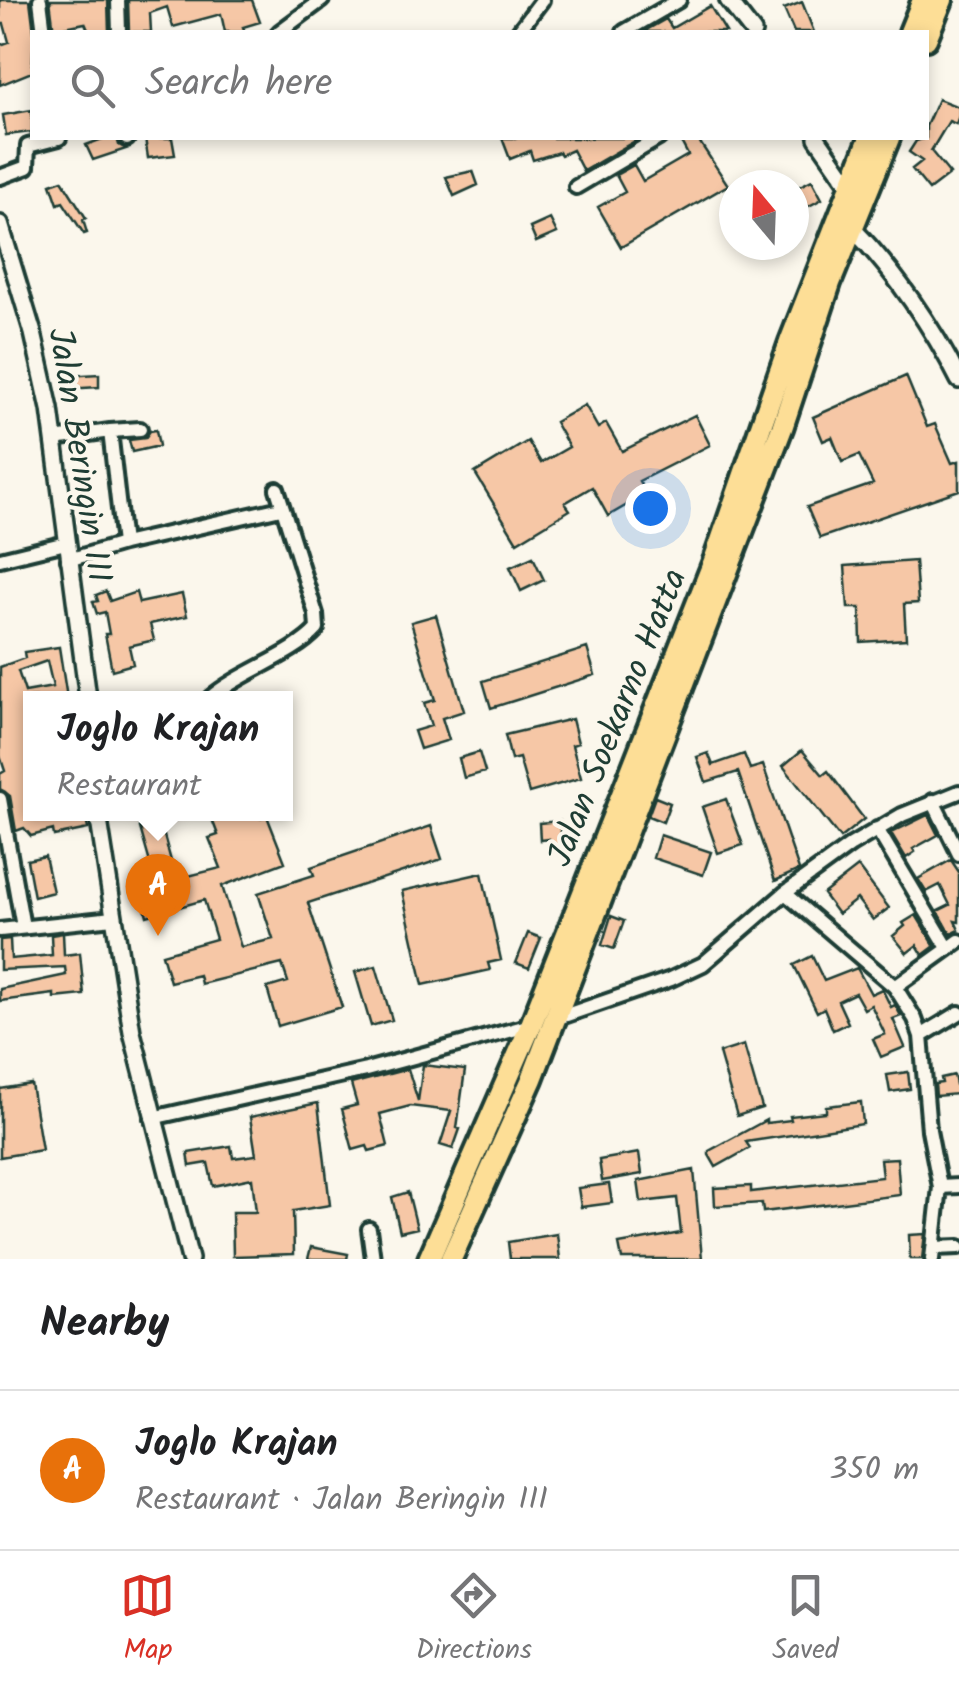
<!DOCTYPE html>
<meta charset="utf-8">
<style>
body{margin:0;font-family:Kalam,sans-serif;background:#f6f6f6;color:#202124}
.compass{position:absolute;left:719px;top:170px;width:90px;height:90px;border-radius:50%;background:#fff;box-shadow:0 5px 15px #0003;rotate:341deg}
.you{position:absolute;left:650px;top:508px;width:35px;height:35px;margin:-25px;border:8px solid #fff;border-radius:50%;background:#1a73e8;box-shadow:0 0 0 15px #1a73e833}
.badge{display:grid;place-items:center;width:65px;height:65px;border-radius:50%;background:#d93025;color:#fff;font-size:32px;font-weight:700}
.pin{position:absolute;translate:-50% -82px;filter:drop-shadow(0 2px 5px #0008)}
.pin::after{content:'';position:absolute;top:52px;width:35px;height:30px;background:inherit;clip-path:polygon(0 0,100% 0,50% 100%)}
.popup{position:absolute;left:23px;top:691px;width:270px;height:130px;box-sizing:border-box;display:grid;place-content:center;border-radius:0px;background:#fff;filter:drop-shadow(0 2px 8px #0005);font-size:32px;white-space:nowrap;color:#757577}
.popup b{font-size:38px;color:#202124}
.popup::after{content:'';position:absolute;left:50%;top:100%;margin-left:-20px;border:20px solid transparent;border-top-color:#fff}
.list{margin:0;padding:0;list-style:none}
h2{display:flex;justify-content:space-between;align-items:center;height:130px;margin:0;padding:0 40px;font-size:42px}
h2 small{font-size:32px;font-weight:400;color:#757577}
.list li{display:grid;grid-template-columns:65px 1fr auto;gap:30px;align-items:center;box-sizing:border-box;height:160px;padding:0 40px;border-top:2px solid #e0e0e0}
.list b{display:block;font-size:38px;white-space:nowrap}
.list p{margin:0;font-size:32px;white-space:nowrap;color:#757577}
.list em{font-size:32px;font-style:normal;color:#757577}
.icon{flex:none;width:55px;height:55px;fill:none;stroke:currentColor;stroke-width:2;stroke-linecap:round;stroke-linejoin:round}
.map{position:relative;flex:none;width:959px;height:1259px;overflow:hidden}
.search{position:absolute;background:#fff;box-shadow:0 5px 15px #0003;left:30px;right:30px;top:30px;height:110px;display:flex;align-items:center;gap:25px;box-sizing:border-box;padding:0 35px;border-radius:0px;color:#757577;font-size:38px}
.sheet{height:290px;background:#fff}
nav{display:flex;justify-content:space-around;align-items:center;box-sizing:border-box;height:140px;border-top:2px solid #e0e0e0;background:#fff;font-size:28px;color:#757577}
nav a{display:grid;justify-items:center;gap:5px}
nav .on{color:#d93025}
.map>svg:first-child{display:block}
.building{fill:#f6c7a6;stroke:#1f3d34;stroke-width:2.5;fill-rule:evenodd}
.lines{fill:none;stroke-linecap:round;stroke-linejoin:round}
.minor-casing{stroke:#1f3d34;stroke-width:20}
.tertiary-casing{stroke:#1f3d34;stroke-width:22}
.trunk-casing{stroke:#1f3d34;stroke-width:28}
.minor{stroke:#fbf7ec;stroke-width:12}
.tertiary{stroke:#fbf7ec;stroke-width:15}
.trunk{stroke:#fdde96;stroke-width:20}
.labels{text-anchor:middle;stroke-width:8;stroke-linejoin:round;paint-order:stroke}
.street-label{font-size:35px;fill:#1f3d34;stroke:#fbf7ec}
</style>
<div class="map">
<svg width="959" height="1259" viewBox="0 0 959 1259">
<rect width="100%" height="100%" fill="#fbf7ec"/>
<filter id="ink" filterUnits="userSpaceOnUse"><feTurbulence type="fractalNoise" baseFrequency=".01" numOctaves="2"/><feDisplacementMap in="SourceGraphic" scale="20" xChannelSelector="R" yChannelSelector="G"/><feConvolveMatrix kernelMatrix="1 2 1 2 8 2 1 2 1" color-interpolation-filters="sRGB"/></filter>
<g filter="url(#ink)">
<path class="building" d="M0 0H30L34 32 32 72 0 85V45L9 42 4 24H0Z
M50 0H108L109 32H89L85 23 65 27 67 32H54Z
M128 0H252L260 22 243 27 245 32H225L221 14 173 27 167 7 150 13 151 32H129Z
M802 2 814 32H794L784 9Z
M710 6 726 32H643L666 19 672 28Z
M938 99 959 107V116L956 124 949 121 931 151 950 174 929 190 912 169 922 161 909 152 916 141 926 138V126Z
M32 110V132L6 135 3 115Z
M105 138H117L119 145 126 149 93 160 86 145Z
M145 138H172L175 155 148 158Z
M502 138H640L583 171 572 150 561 155 559 152 533 160 530 151 510 159Z
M679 138H697L728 185 621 247 598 207 625 192 616 175 634 165 643 181 688 155Z
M473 171 478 185 454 196 446 177Z
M62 180 86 218 83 220 87 233 84 234 63 202 58 204 51 184Z
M812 180 822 199 794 214V189Z
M550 219 557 233 536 242 530 228Z
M99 374V387L66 389V376Z
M906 376 927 427 935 424 952 463 959 461V490L820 538 807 507 873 484 859 455 842 462 832 437 823 441 813 417Z
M585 405 598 428 606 423 622 451 695 415 710 445 639 481 646 494 608 516 592 487 565 503 570 510 517 542 475 473 528 441 541 463 569 447 555 422Z
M156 430 159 446 132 452 129 440 145 438 150 431Z
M533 557 544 580 521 591 510 567Z
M915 561 918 603 904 604 906 639 861 642 860 608H848L845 566Z
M106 591 110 601 136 592 139 603 182 594 187 616 150 624 154 640 129 646 133 664 112 670 105 634H109L105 612 97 614 93 602 98 601 96 595Z
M436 615 464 711 442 718 449 740 420 749 414 731 431 726 424 703 435 700 411 622Z
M59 647 67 698H30V814H85L88 829 54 836 53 830 31 836 24 828 16 831 10 796 0 789V774L5 771 0 756V667L25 658 24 652ZM47 661 53 687 25 692 18 671Z
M587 648 595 675 491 708 483 681Z
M572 719 578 743 572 745 581 778 529 793 519 758 511 760 505 735Z
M802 750 823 775 828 771 864 819 840 838 783 766Z
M479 752 485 772 464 778 459 758Z
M708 753 713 765 744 754 750 769 763 765 799 870 775 881 738 772 706 782 697 757Z
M655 797 670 803 663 822 648 816Z
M726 799 743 845 718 853 702 807Z
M136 814H158L176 879 221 868 209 838 218 835 210 814H258L260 818 267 816 285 862 222 886 241 947 273 939 258 893 314 875 311 867 431 826 442 859 308 903 342 1007 278 1026 267 988 288 982 282 964 201 984 199 975 170 982 162 954 216 939 204 900 147 916 140 888 156 884Z
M928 815 938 835 913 849 915 852 906 858 891 833Z
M560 821 562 846 550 847 549 839 540 840 539 823Z
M660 835 711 852 703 875 653 858Z
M45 856 53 892 34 897 27 860Z
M951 860 959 872V922L955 921 959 930 951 934 938 911 950 905 940 885 926 892 918 879Z
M858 867 889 908 873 920 857 899 838 914 823 894Z
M482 873 501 960 488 963 490 970 423 985 402 891Z
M916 915 935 946 923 955 917 945 907 953 893 936 905 926 903 923Z
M611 916 624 921 614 949 602 945Z
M63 933 64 955 80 953 84 995 54 998V994L0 1001V989L66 975 65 967 0 970V940L10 939 11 959 52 955 51 935Z
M528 933 541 938 529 968 516 963Z
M812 956 824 981 857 968 871 994 882 989 891 1007 895 1005 901 1016 893 1019 905 1047 881 1057 873 1039 885 1034 871 1005 864 1009 855 993 838 1001 848 1023 833 1030 824 1008 817 1012 794 965Z
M376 966 392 1020 371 1026 355 972Z
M744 1045 762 1108 737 1116 719 1053Z
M423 1065 465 1070 457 1128 460 1129 453 1149 440 1145 451 1111 410 1106 380 1114 388 1146 369 1151 367 1146 353 1150 342 1109 357 1105 351 1084 408 1069 418 1101Z
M908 1072 910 1089 890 1092 887 1075Z
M954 1075 958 1094 936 1096 935 1084 942 1083 941 1078Z
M31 1084 42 1150 0 1157V1089Z
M861 1102 863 1124 746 1142 750 1148 716 1167 709 1155V1151L766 1120V1123L791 1120 790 1116 826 1112V1106Z
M318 1103 330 1205 293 1211 294 1254 233 1256 232 1212H256L252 1178 213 1186 208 1163 190 1166 188 1153 231 1146 233 1158 256 1155 250 1117Z
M639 1153 642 1174 602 1181 599 1160Z
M897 1158 900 1195 763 1212 762 1203 715 1206 714 1188 751 1186V1192L882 1177 880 1159Z
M694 1170 702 1259H622L619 1244 681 1233 677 1198 641 1202 638 1181Z
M609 1184 612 1203 581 1207 578 1188Z
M408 1192 417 1228 400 1232 392 1197Z
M557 1234 560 1259H510L508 1242Z
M925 1234 922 1259H910L909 1235Z
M311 1247 348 1254 347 1259H308Z"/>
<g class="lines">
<g class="minor-casing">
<path id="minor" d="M40 0 44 32
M118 0 119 32
M279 32 322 0
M518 32 542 0
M624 32 679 0
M127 138V139
M0 177 27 167 28 146 59 138
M576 187 659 138
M110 431 140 429
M54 439 110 431 123 544
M0 559 66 543
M68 560 123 544 281 508
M210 698C240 672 293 656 317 629L316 614 277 489
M0 799 23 927
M933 801 959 854
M877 829 948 948
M785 893 895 987 915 1019 921 1036 929 1130 940 1187 932 1259
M0 930 113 918
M895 987 959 941
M555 1019 671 979 703 964 785 893 851 845 902 815 959 792
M921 1036 959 1013
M152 1118 366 1070 531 1025
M940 1187 959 1186
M369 1229 373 1259
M934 1248 959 1247"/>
</g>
<g class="tertiary-casing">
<path id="tertiary" d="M728 0 753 32
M817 138 851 187
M0 224 33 333 50 409 88 698
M853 229C893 269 934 329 959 380
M98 814 132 1032 190 1259"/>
</g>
<g class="trunk-casing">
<path id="trunk" d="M910 32 923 0
M926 39 942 0
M429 1259 531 1025 714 561 790 342 870 138
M451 1259 532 1079 782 428 830 283 889 138"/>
</g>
<use href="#minor" class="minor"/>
<use href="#tertiary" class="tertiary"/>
<use href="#trunk" class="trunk"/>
</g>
</g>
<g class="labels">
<g class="street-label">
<text transform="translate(81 455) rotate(81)" y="12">Jalan Beringin III</text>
<text transform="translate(616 717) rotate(-68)" y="12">Jalan Soekarno Hatta</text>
</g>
</g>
</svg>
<svg class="compass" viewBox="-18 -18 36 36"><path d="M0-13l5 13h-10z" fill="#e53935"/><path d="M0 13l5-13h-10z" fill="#757577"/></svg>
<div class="you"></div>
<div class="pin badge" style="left:158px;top:936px;background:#e8710a">A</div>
<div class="popup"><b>Joglo Krajan</b>Restaurant</div>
<div class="search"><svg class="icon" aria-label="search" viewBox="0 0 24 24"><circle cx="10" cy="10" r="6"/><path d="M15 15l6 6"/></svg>Search here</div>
</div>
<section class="sheet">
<h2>Nearby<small></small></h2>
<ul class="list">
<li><span class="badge" style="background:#e8710a">A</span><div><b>Joglo Krajan</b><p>Restaurant · Jalan Beringin III</p></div><em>350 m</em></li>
</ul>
</section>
<nav>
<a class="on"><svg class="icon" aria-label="map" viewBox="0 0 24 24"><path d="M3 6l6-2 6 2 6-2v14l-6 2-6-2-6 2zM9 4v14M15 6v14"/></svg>Map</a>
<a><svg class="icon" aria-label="directions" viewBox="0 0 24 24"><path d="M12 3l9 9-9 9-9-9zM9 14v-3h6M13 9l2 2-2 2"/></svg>Directions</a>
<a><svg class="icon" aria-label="saved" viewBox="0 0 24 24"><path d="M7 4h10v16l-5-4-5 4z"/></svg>Saved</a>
</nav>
